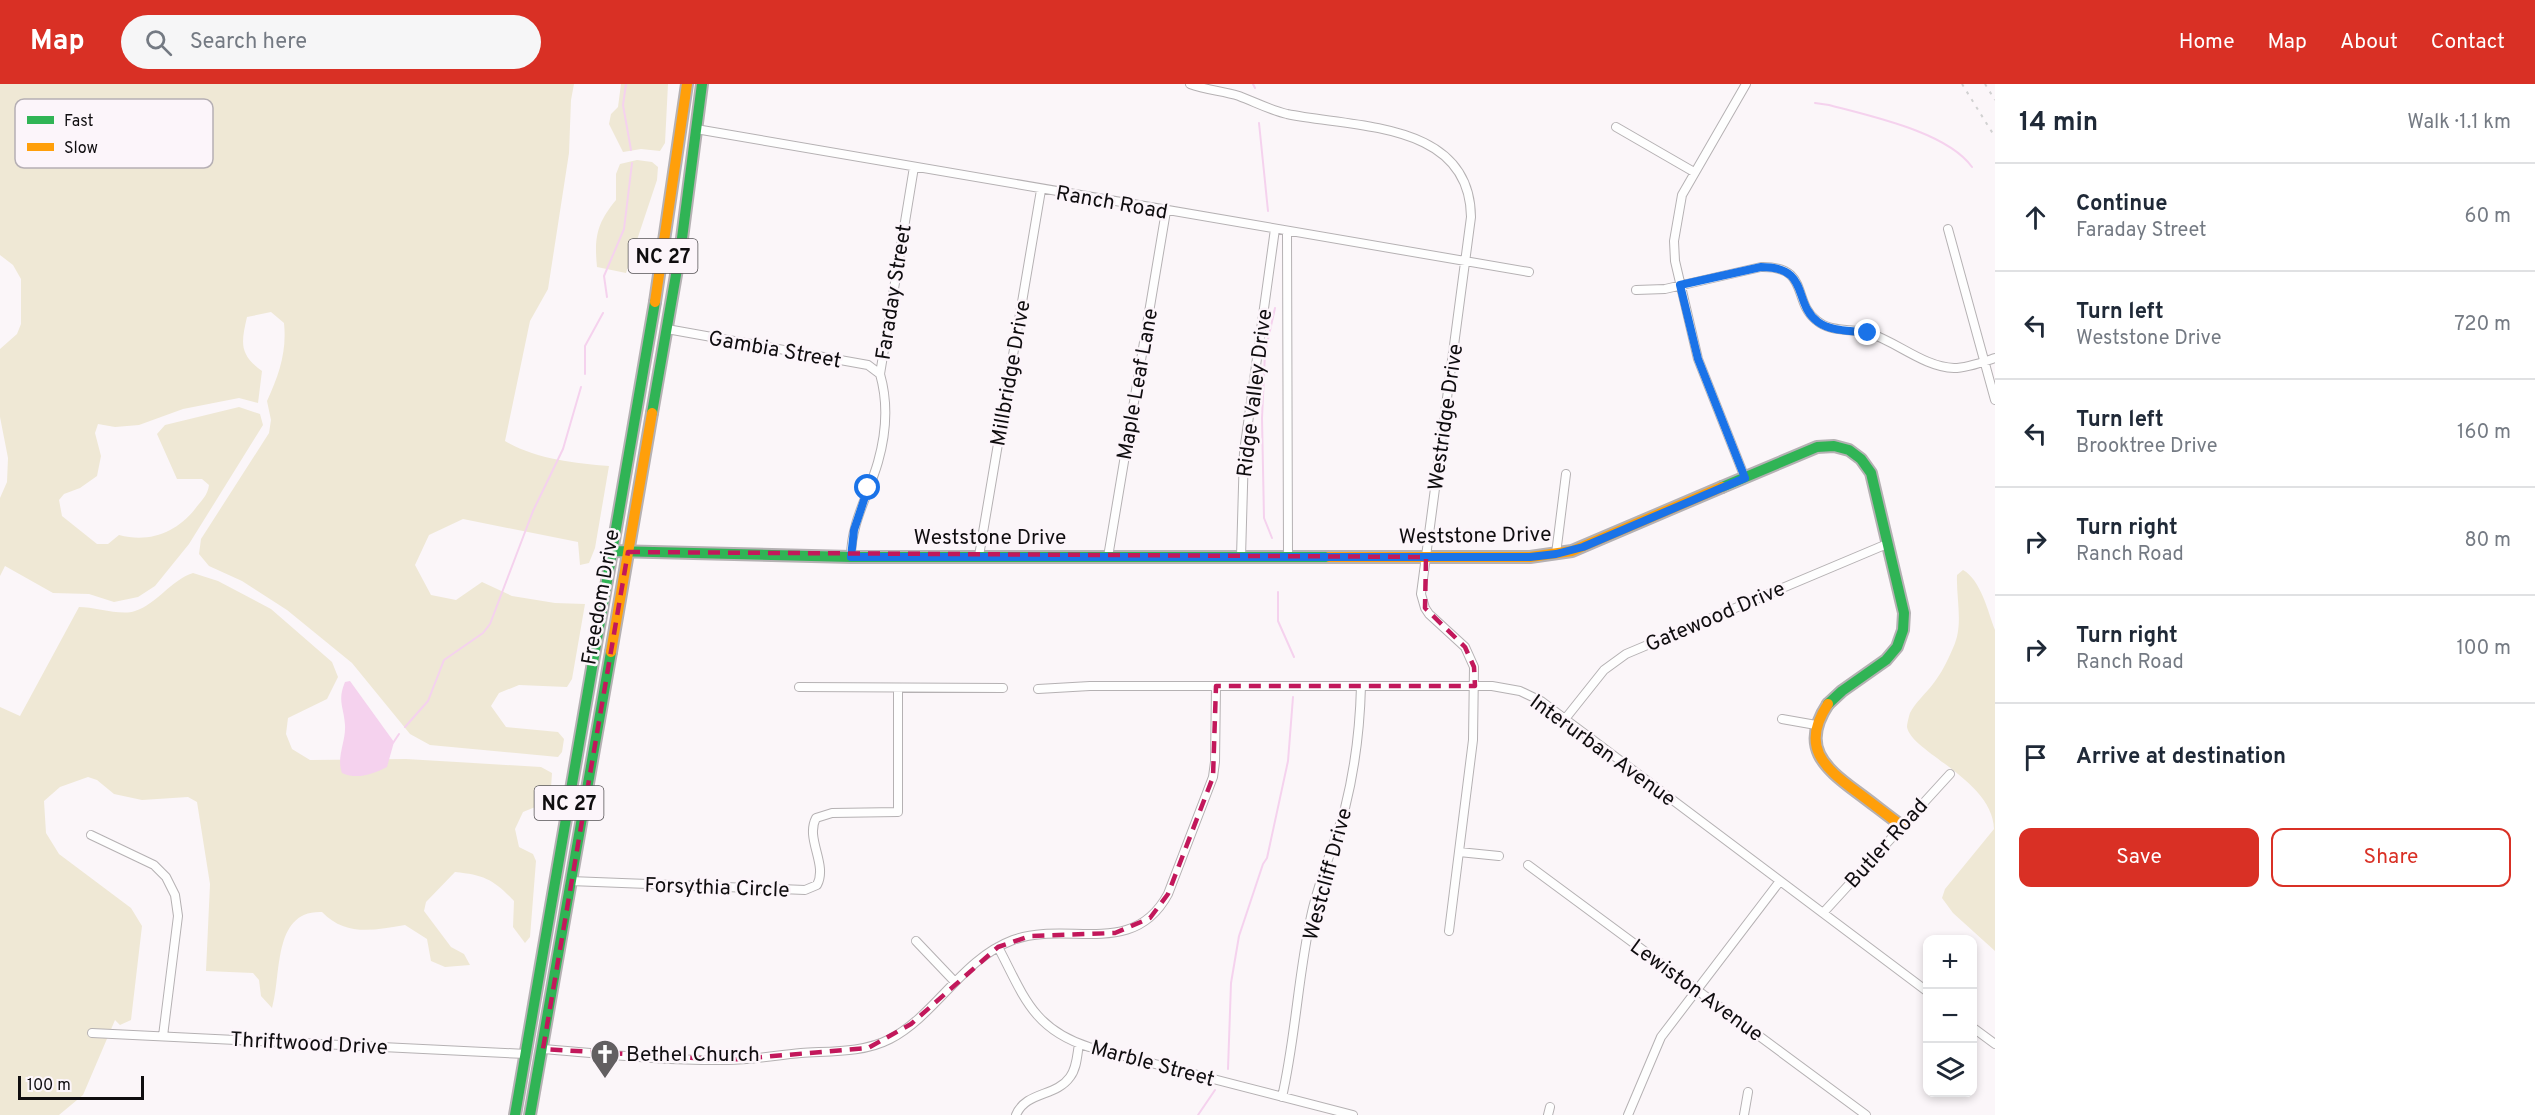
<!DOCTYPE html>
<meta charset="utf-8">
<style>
body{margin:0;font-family:Overpass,sans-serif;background:#f6f6f7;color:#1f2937}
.controls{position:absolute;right:18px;bottom:18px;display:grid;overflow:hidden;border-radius:12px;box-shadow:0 3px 9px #0003}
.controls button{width:54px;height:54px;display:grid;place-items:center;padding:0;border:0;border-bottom:2px solid #e0e1e3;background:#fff;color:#1f2937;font:30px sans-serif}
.scale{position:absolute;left:18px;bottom:15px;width:126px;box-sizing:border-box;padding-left:6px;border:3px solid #0f0d0f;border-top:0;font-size:16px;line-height:21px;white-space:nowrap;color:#0f0d0f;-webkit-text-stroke:4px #fcf5fa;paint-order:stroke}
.stop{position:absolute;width:18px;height:18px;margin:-14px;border:4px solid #1a73e8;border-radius:50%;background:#fff}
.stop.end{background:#1a73e8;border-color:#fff;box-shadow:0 2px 6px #0008}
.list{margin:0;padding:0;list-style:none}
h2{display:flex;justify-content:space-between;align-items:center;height:78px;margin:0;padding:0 24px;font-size:26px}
h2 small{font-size:20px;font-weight:400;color:#747a83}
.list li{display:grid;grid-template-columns:39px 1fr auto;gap:18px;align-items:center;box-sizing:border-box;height:108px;padding:0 24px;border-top:2px solid #e0e1e3}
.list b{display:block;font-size:22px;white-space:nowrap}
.list p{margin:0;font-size:20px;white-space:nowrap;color:#747a83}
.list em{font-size:20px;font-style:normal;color:#747a83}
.actions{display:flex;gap:12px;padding:18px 24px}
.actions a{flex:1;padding:14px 0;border:2px solid #d93025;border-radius:12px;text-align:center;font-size:21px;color:#d93025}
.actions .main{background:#d93025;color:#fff}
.icon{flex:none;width:33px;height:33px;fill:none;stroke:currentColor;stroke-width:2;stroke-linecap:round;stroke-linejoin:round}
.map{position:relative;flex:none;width:1995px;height:1031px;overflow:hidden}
header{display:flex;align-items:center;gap:36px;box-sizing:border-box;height:84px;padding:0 30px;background:#d93025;color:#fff}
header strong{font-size:28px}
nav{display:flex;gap:33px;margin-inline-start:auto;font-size:21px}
.search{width:420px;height:54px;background:#f6f6f7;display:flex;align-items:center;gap:15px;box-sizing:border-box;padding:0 21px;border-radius:33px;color:#747a83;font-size:22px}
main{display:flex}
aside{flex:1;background:#fff}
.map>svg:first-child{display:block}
.green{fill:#efe8d5}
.water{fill:#f5d2ee}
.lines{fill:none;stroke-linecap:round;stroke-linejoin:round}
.stream{stroke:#f5d2ee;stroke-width:2}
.street-casing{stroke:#b5b1b3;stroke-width:10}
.fast-casing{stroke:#b5b1b3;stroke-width:14}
.slow-casing{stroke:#b5b1b3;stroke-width:14}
.street{stroke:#fefefe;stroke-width:8}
.fast{stroke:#30b455;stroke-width:10}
.slow{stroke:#ff9f0a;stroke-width:10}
.rail{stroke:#d1d1d1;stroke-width:2;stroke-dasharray:3 6;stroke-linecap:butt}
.route{stroke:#1a73e8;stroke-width:8}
.marked{fill:none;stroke:#c2185b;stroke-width:4.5;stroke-dasharray:12 8;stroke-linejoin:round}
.labels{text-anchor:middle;stroke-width:5;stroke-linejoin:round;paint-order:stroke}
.shield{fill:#fcf5fa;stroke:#565356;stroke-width:1.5}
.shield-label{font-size:20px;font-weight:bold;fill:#0f0d0f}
.street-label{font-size:21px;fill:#0f0d0f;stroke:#fcf5fa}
.poi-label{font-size:21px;fill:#0f0d0f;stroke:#fcf5fa;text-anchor:start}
.key{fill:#fcf5fa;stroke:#b5afb4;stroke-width:1.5}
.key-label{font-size:16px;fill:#0f0d0f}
</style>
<header>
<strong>Map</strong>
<div class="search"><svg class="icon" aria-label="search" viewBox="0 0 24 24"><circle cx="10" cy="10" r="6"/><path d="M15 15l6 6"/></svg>Search here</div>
<nav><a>Home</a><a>Map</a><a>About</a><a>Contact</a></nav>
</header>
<main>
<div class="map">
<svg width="1995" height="1031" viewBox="0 0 1995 1031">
<rect width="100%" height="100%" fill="#fbf6f9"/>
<path class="green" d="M0 0H574L571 16 569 69 548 205 530 237 505 357C536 375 574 379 609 382L595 464 589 479 580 481 578 458 463 435 429 451 415 481 431 511 456 516 482 498 512 512 555 519 585 520 572 595 567 603 519 601 499 609 491 622 506 643 558 648 564 655 562 668 558 673 430 661 410 650 352 579 287 526 242 497 209 482 199 470 201 455 269 349 271 336 267 317C279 291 287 268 284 239L271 228 247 233C241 259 239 270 262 287L258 319 239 314 183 325 139 341 115 343 98 340 95 349 101 372 97 392 80 404 64 410 59 416 62 432 97 460H108L119 451C149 459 176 449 195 425 201 417 208 411 209 401L202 395H177L157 350 165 341 239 323 260 330 263 341 189 460 155 502 138 513 114 518 89 510 53 509 5 482 0 492V414L7 398 8 374 0 333V265L17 250 21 240V195L13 181 0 171Z
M621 0H668L665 59 660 67 641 65 623 68 609 40 611 30 618 23Z
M637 76 652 78 658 83 657 96 626 189 597 183C594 153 597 139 616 116V90L620 80Z
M1963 486C1981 496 1988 528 1995 546V867L1953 829 1942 814 1945 805 1994 745C1993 696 1911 668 1907 643 1907 640 1909 632 1910 629 1915 619 1926 609 1933 600 1941 590 1948 576 1953 564 1964 542 1956 515 1957 491Z
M193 489 218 497 271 525 332 578 338 593 327 615 288 634 286 650 292 665 310 676 406 675 541 683 552 689 551 704 545 719 523 728 515 745 519 763 533 770 536 777 530 853 525 859 513 843 514 817C494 796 485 791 455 788L426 818 424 827 451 863 464 870 470 881 445 883 431 877 427 855 405 841C374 846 346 853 322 828 272 826 282 891 272 924L261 912 259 896 253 889 206 887 210 800 197 718 188 713 142 716 114 710 97 696 88 693 60 703 44 717 46 749 59 770 131 824 142 842 131 936 120 941 115 936 83 1011 59 1031H0V623L20 632 79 523C95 523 121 532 135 527 157 520 171 496 193 489Z"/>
<path class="water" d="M350 597 394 658 387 683C373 690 358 696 342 689 336 673 346 658 345 641 344 623 337 617 345 598Z"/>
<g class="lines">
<path class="stream" d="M626 0 623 21 631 66
M1253 0 1255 4
M1815 19 1829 21C1870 32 1947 48 1972 83
M1259 39 1268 127
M607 213 604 192 624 145 632 79
M585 290V262L603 229
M1272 454 1264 434 1262 334 1265 269 1275 224
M1278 508V537L1294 573
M405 643 428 617 444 576 483 549 490 540 533 427 563 365 581 303
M393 659 399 650
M1228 985 1231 899 1239 852 1263 780 1267 774 1288 677 1293 613
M1198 1031 1215 1006"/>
<g class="street-casing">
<path id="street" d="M1190 0C1206 6 1223 7 1239 12 1255 18 1270 26 1287 30 1355 44 1470 37 1471 133L1421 510 1425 524 1429 530 1465 563 1474 583 1473 656 1449 847
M1616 43 1694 88
M696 45 1529 188
M1948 145 1995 316
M1287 148 1288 472
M1636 206 1665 205 1761 183C1810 182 1792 217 1816 236 1831 249 1850 244 1869 249 1897 258 1924 283 1954 284 1967 284 1983 278 1995 274
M667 245 868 281 880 290
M1745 394 1698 275 1675 177 1674 157 1682 111 1746 0
M1556 470 1566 390
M979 472 1041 106
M851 473C851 438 869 410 878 378 886 350 888 318 880 290L914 83
M1108 473 1166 127
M1241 473 1244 368 1275 145
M799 603 1003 604
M1038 605 1090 602H1492L1520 607 1541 617 1928 908
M1565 635 1604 586 1626 570 1887 460
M1782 635 1816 641
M91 751 154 781 166 793 175 811 178 832 163 952
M1459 768 1499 772
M1528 781 1866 1031
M570 797 805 806 817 801C828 780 805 755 816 734L832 729 898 728V604
M1823 829 1950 690
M916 857 955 898
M998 863C1023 910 1032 945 1089 963L1353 1031
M1972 943 1995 960
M92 949 526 970
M543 965C604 970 666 977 728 976 753 976 777 971 801 969 830 967 863 969 890 955 936 931 962 875 1013 856 1068 836 1133 875 1168 810L1213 693 1215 678 1216 602
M1282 1013C1296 952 1298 889 1312 828 1320 793 1335 759 1345 724 1355 684 1360 643 1361 602
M1016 1031C1026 1007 1056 1013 1070 993 1077 984 1077 971 1079 960
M1548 1031 1550 1023
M1628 1031 1661 953 1780 797
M1744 1031 1748 1008"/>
</g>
<g class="fast-casing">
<path id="fast" d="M652 329 681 162 702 0
M1722 403 1817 363 1834 362 1849 366 1861 375 1871 389 1904 529 1903 546 1897 563 1886 576 1842 607 1828 620
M613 467 851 473H1329
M515 1031 655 218
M530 1031 611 568"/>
</g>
<g class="slow-casing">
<path id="slow" d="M655 218 687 0
M1329 473H1530L1572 467 1722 403
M611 568 652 329
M1828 620C1800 662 1823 683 1857 708 1872 719 1887 731 1902 742"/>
</g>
<use href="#street" class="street"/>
<use href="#fast" class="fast"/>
<use href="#slow" class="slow"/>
<path class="rail" d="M1962 0 1995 53
M1985 0 1995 16"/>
</g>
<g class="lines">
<path class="route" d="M868 404 854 446 851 473H1530L1556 470 1583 463 1745 394 1698 275 1680 201 1761 183C1811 183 1792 219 1818 238 1832 248 1851 246 1868 249"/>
</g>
<path class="marked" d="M628 468 1426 473 1425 524 1465 563 1474 583 1475 602H1216L1213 693 1168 810 1150 834 1115 849 1030 852 998 863 911 940 868 964 727 976 543 965Z"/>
<defs>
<g id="church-pin" transform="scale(1.5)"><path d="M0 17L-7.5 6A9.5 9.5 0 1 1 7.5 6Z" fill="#625f61" stroke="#fcf5fa"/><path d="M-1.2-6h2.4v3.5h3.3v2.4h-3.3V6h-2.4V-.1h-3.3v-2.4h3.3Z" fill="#fff"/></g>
</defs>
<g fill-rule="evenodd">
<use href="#church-pin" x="605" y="970"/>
</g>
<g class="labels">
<g class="shield">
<rect x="628.5" y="155" width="69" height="34" rx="4.5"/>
<rect x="534.5" y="702" width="69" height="34" rx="4.5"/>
</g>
<g class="shield-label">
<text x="663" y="179">NC 27</text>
<text x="569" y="726">NC 27</text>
</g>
<g class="street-label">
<text transform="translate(1112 118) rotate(10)" y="7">Ranch Road</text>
<text transform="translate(893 208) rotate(-81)" y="7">Faraday Street</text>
<text transform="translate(775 265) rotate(10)" y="7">Gambia Street</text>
<text transform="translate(1010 289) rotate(-80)" y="7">Millbridge Drive</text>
<text transform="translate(1137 300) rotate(-80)" y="7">Maple Leaf Lane</text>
<text transform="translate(1254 309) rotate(-83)" y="7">Ridge Valley Drive</text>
<text transform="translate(1445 333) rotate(-82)" y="7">Westridge Drive</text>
<text transform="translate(1475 451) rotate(-1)" y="7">Weststone Drive</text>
<text x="990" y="460">Weststone Drive</text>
<text transform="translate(600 513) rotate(-80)" y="7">Freedom Drive</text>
<text transform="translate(1715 532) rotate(-23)" y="7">Gatewood Drive</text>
<text transform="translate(1603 666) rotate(36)" y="7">Interurban Avenue</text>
<text transform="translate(1886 759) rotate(-48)" y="7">Butler Road</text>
<text transform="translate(1327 790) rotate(-75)" y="7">Westcliff Drive</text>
<text transform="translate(717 803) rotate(2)" y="7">Forsythia Circle</text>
<text transform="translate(1697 906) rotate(36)" y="7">Lewiston Avenue</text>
<text transform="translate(309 959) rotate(3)" y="7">Thriftwood Drive</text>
<text transform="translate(1153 979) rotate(15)" y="7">Marble Street</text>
</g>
<g class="poi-label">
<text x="626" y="977">Bethel Church</text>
</g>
</g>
<rect x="15" y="15" width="198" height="69" rx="9" class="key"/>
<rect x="27" y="32" width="27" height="8" fill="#30b455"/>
<rect x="27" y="59" width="27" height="8" fill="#ff9f0a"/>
<g class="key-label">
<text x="64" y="42">Fast</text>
<text x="64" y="69">Slow</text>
</g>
</svg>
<div class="controls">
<button>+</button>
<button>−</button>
<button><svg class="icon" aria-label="layers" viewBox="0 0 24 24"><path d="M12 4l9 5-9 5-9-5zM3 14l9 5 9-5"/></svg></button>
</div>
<div class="scale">100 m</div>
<div class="stop" style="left:868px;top:404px"></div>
<div class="stop end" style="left:1868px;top:249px"></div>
</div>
<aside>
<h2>14 min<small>Walk · 1.1 km</small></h2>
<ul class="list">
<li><svg class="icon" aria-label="ahead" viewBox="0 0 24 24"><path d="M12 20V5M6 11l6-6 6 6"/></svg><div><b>Continue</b><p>Faraday Street</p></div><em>60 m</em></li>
<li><svg class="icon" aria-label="left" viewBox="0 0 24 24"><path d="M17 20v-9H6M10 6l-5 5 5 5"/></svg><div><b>Turn left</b><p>Weststone Drive</p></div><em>720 m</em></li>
<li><svg class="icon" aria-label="left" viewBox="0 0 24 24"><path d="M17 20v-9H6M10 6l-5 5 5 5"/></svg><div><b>Turn left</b><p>Brooktree Drive</p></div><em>160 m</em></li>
<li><svg class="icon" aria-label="right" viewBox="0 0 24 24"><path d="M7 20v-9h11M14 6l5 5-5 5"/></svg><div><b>Turn right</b><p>Ranch Road</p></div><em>80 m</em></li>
<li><svg class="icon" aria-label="right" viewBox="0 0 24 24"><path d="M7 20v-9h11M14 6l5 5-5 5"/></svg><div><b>Turn right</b><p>Ranch Road</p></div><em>100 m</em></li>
<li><svg class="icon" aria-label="arrive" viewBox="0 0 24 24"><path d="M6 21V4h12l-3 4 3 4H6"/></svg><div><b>Arrive at destination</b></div></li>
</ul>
<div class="actions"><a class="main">Save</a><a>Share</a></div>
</aside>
</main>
